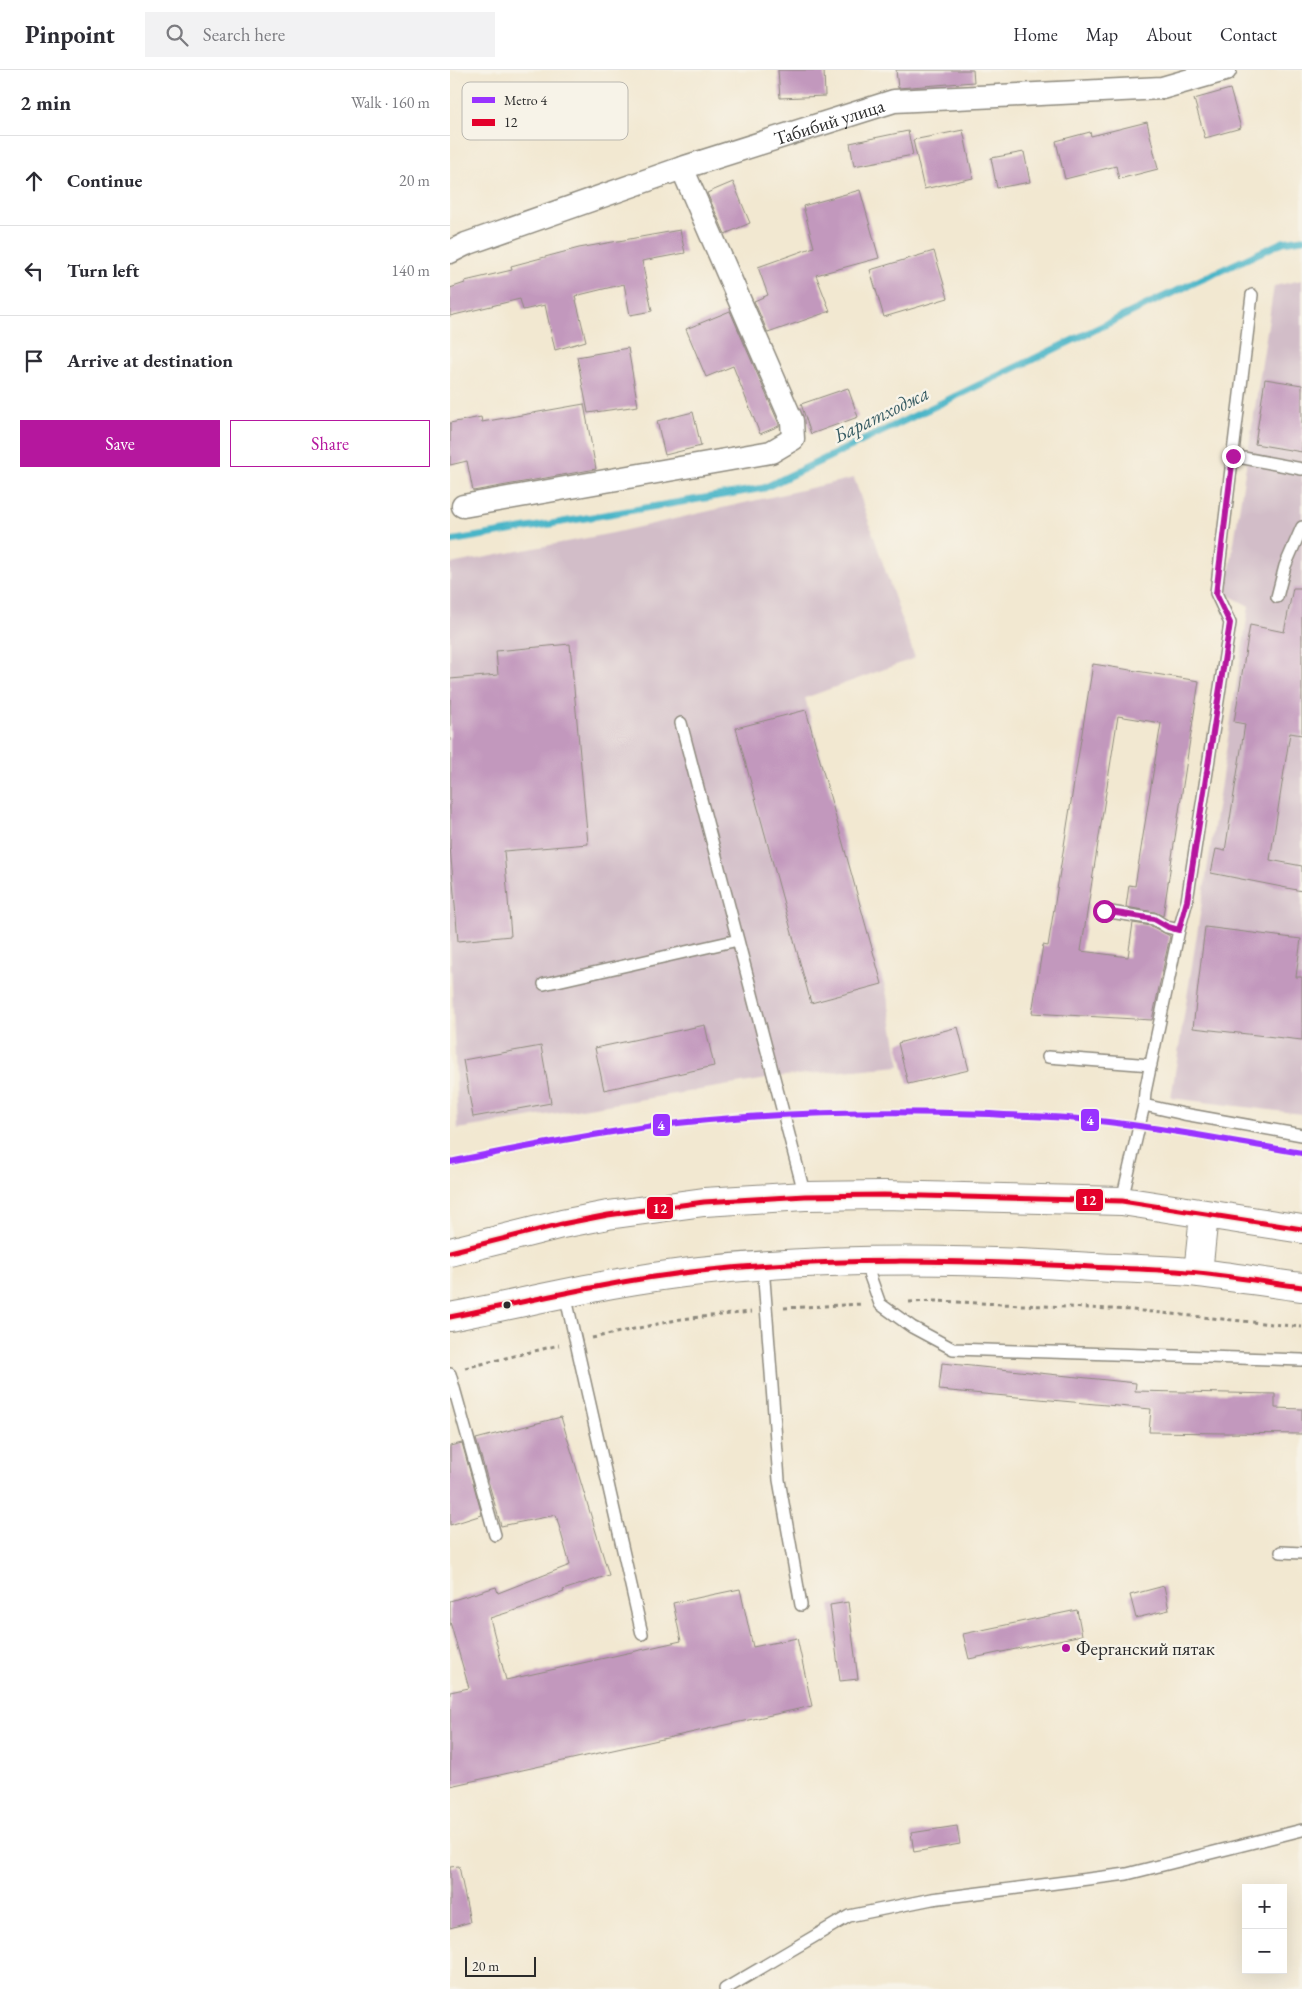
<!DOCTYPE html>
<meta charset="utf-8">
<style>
body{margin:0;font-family:"EB Garamond",serif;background:#f2f2f3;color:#2b2b33}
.controls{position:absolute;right:15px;bottom:15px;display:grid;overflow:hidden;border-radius:0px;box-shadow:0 5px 20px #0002}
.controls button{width:45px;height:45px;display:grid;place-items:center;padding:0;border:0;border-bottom:1px solid #e1e1e2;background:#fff;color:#2b2b33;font:25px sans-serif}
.scale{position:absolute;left:15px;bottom:12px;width:71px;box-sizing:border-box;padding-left:5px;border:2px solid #2b2b2b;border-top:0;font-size:14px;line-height:18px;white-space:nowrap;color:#2b2b2b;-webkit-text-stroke:4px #f7f3e8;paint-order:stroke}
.stop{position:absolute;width:15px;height:15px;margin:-11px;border:4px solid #b5179e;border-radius:50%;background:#fff}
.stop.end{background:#b5179e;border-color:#fff;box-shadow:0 1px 5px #0008}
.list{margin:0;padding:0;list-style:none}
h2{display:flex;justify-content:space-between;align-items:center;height:65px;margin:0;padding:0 20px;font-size:21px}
h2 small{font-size:16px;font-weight:400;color:#7c7c81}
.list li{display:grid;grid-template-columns:32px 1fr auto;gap:15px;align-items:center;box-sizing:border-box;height:90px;padding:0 20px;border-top:1px solid #e1e1e2}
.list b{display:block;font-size:19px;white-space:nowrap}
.list em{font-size:16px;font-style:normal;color:#7c7c81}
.actions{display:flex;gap:10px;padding:15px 20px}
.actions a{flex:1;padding:11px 0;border:1px solid #b5179e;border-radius:0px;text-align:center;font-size:18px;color:#b5179e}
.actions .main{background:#b5179e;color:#fff}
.icon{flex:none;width:28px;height:28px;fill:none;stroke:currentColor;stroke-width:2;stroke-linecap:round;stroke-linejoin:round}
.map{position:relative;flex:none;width:852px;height:1919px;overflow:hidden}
header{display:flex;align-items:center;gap:30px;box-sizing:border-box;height:70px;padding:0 25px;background:#fff;border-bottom:1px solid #e1e1e2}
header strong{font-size:24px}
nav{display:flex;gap:28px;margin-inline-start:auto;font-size:18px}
.search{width:350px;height:45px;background:#f2f2f3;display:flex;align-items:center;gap:12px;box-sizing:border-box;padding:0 18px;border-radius:0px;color:#7c7c81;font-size:19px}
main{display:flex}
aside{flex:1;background:#fff}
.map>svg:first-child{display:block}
.industrial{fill:#d2bdc8}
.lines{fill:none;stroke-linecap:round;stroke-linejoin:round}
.stream{stroke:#4ab5c8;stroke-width:7}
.building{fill:#c298bd}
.service-casing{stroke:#8e8a7e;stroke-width:14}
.minor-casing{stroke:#8e8a7e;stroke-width:25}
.trunk-casing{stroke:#8e8a7e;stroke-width:30}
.path{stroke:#8e8a7e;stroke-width:3;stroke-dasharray:4 4;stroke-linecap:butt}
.service{stroke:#fff;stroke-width:11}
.minor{stroke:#fff;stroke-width:22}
.trunk{stroke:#fff;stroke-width:28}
.bus-1-casing{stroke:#f7f3e8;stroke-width:9}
.bus-1{stroke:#e4002b;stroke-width:5}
.metro-1-casing{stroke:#f7f3e8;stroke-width:10}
.metro-1{stroke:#93f;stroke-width:6}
.route{stroke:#b5179e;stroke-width:6}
.bus-dot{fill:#2b2b2b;stroke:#f7f3e8;stroke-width:2}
.poi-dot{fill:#b5179e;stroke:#f7f3e8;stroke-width:2}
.labels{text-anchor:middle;stroke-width:5;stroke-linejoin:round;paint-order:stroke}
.street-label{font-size:19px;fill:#2b2b2b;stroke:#f7f3e8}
.poi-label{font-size:19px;fill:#2b2b2b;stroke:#f7f3e8;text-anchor:start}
.water-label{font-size:20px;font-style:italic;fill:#365b62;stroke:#f7f3e8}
.key{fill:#f7f3e8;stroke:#bab7af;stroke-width:1}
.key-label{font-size:14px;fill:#2b2b2b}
.line-badge{stroke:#f7f3e8;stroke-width:2}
.badge-label{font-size:14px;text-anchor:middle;font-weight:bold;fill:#fff}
</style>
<header>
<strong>Pinpoint</strong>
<div class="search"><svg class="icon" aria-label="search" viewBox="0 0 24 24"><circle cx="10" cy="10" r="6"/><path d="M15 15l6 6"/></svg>Search here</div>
<nav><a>Home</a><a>Map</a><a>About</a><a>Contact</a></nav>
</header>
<main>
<aside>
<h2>2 min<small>Walk · 160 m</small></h2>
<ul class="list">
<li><svg class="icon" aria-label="ahead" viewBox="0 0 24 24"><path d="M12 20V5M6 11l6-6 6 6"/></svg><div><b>Continue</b></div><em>20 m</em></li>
<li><svg class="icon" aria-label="left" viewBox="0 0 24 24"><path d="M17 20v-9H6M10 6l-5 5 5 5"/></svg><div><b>Turn left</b></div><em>140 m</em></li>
<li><svg class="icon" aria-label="arrive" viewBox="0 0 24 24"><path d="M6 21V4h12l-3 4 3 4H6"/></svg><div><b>Arrive at destination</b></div></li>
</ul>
<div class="actions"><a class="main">Save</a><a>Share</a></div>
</aside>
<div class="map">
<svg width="852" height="1919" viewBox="0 0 852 1919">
<rect width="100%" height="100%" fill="#f7f3e8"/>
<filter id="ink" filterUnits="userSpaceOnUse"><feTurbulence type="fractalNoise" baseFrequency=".02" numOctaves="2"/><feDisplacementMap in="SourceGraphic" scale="10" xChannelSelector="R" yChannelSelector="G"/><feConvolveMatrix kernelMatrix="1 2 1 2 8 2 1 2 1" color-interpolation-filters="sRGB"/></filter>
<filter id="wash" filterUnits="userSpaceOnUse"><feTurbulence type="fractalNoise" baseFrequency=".0096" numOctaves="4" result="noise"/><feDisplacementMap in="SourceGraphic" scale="20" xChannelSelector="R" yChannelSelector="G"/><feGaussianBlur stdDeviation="1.12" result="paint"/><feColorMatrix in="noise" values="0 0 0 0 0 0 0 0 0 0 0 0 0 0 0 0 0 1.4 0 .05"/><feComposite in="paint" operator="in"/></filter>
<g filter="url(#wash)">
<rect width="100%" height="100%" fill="#f2e8d1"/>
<path class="industrial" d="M852 210V1044L721 1028 799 536 776 524 824 216Z
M404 408 465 588 355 628 436 921 450 996 335 1006 8 1059 0 871V494L163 463Z"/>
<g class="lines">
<path class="stream" d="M0 471 314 418 711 228 833 172 852 169"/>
</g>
<g id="blocks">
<path class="building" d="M328 0H374L375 26 330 28Z
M446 0H523L524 12 448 18Z
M780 19 791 58 755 68 744 29Z
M697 52 708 99 669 109 666 96 615 109 606 71 640 62 641 66Z
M513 60 523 108 474 119 463 70Z
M458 61 463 85 404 96 400 73Z
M574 82 580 112 547 118 541 88Z
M283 112 300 153 275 164 257 123Z
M410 120 429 188 366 205 380 241 318 263 304 231 318 225 308 197 364 177 353 136Z
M230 160 235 183 192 191 202 241 180 245 174 214 125 226 136 271 105 280 95 235 73 240 70 229 0 246V218L15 213V211L62 200 61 196 129 178Z
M484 181 498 228 434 247 420 200Z
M280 241 329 354V356L310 364 283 296 256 307 236 259Z
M178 278 188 336 138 343 127 287Z
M815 309 852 315V382L805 374Z
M398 318 408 347 361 364 351 334Z
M134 334 146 399 23 421 17 391 0 395V353L31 347 32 352Z
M243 342 251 376 215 385 207 351Z
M843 518H852V665L840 663 820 790 852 796V821L761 803 766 779 775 781 795 654 784 652 800 555 834 562Z
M120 574 138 774 54 781 61 866 8 871 0 776V609L48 605 46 581Z
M643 594 749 611 713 846 705 842 676 837 679 815 685 816 711 653 668 646 631 881 678 887 683 853 701 856 720 866 702 950 582 943 593 875 598 876Z
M356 640 432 914 361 933 286 658Z
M755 857 851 869 846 907H852V970L743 958Z
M255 955 264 996 154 1020 145 978Z
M508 957 519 1000 458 1014 448 973Z
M91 976 101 1033 23 1047 13 990Z
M492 1293 686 1313 685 1321 825 1324V1338L852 1339V1364L699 1362 701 1339 489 1320Z
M111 1347 159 1505 113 1520 114 1522 69 1539 40 1548 56 1610 231 1571 223 1533 290 1519 303 1577 347 1568 362 1636 0 1716V1622L19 1618 0 1552V1531L46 1517 48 1523 120 1495 106 1445 51 1456 26 1369Z
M12 1373 32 1445 0 1455V1376Z
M714 1516 719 1540 686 1548 680 1525Z
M398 1532 408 1609 390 1611 380 1535Z
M627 1540 632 1565 519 1589 513 1564Z
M507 1756 510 1774 464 1782 461 1763Z
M9 1796 20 1852 0 1858V1797Z"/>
</g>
</g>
<g filter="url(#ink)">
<use href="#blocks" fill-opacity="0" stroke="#8e8a7e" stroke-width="1"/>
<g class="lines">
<g class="service-casing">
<path id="service" d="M783 386 852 399
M827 527 835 496 852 457
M231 653 355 1126
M654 841 704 849 717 857 729 860 695 1022 694 1035 734 1044 852 1065
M729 860 737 831 780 553 766 523 802 225
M94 914 288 870
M598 987 701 995
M672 1130 694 1035
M415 1192 430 1234 462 1257 503 1279 852 1290
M313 1196 329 1410 351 1535
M115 1224 192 1564
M0 1304 45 1465
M831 1482 852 1483
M275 1919 399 1846 482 1829 677 1804 852 1760"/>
</g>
<g class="minor-casing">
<g id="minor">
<path id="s1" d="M0 182 16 174 232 98 444 31 712 18 775 0"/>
<path d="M13 436 321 382 343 369 342 351 232 98"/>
</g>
</g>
<g class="trunk-casing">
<path id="trunk" d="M0 1182 112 1154 158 1145 254 1132 355 1126 434 1125 672 1131 852 1159
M748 1203 754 1145
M0 1247C83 1231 166 1210 250 1201 380 1187 512 1188 642 1197 678 1199 714 1199 749 1203 784 1207 818 1213 852 1217"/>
</g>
<path class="path" d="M459 1232 486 1231 682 1240 852 1257
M334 1238 413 1234
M142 1268 231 1249 301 1242
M15 1298 109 1275"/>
<use href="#service" class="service"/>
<use href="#minor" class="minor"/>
<use href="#trunk" class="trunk"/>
<g class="bus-1-casing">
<path id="bus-1" d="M0 1182 112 1154 158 1145 254 1132 355 1126 434 1125 672 1131 852 1159
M0 1247C83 1230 166 1210 250 1201 381 1187 511 1190 642 1197 673 1199 705 1199 737 1202 775 1205 814 1212 852 1217"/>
</g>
<use href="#bus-1" class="bus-1"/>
<g class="metro-1-casing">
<path id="metro-1" d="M0 1092C68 1078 135 1065 204 1056 315 1042 428 1040 540 1044 566 1046 592 1046 617 1048 696 1054 774 1070 852 1083"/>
</g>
<use href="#metro-1" class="metro-1"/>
</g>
</g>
<g class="lines" filter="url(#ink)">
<path class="route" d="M654 841 704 849 718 857 729 860 737 831 780 553 766 524 783 386"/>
</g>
<circle class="bus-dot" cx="57" cy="1235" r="4.5"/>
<circle class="poi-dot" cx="616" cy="1578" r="5"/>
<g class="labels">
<g class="street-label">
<text dy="7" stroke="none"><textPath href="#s1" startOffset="401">Табибий улица</textPath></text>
</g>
<g class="poi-label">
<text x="626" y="1585">Ферганский пятак</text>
</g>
<g class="water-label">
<text transform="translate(431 344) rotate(-26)" y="7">Баратходжа</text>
</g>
</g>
<rect x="12" y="12" width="166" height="58" rx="8" class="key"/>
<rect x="22" y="27" width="23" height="6" fill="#93f"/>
<rect x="22" y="49" width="23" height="7" fill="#e4002b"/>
<g class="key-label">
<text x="54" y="35">Metro 4</text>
<text x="54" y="57">12</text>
</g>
<g class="line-badge">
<rect x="630" y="1038" width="20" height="24" rx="5" fill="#93f"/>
<rect x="202" y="1043" width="19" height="24" rx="5" fill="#93f"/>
<rect x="625" y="1118" width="29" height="24" rx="5" fill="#e4002b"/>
<rect x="196" y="1126" width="28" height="24" rx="5" fill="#e4002b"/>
</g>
<g class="badge-label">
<text x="640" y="1055">4</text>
<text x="211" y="1060">4</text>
<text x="639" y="1135">12</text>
<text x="210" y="1143">12</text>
</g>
</svg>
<div class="controls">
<button>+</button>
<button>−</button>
</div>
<div class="scale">20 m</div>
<div class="stop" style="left:654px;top:841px"></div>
<div class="stop end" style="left:783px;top:386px"></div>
</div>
</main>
